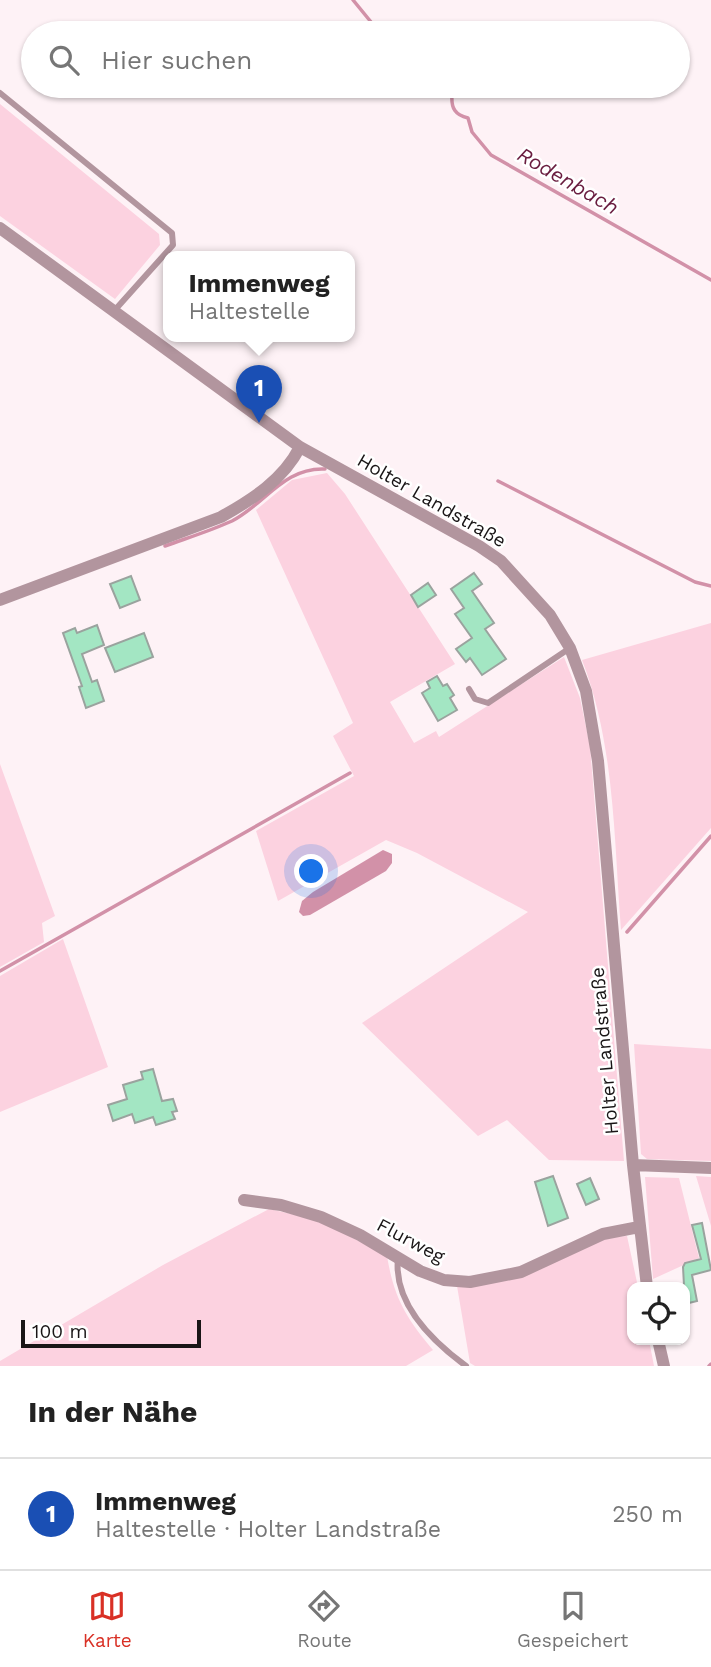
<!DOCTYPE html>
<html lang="de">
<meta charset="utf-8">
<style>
body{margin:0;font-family:"Work Sans",sans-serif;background:#f2f2f2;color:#222}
.controls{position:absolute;right:21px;bottom:21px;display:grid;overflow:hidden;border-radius:14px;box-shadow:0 2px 5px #0004}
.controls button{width:63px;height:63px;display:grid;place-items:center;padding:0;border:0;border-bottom:2px solid #e0e0e0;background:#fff;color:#222;font:35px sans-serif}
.scale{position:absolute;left:21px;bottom:18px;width:180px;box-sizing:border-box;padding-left:7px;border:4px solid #191516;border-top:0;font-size:19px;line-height:24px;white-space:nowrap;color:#191516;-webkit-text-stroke:5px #fff;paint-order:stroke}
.you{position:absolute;left:312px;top:872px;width:24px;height:24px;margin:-18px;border:5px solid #fff;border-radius:50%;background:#1a73e8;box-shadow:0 0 0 10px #1a73e833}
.badge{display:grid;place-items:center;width:46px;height:46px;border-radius:50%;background:#d93025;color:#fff;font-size:23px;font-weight:700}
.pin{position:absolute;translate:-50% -58px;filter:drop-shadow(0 2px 4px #0008)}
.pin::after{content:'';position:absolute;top:37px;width:24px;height:21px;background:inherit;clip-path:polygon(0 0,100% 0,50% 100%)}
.popup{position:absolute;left:163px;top:251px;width:192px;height:91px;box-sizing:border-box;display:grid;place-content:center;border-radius:14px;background:#fff;filter:drop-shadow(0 2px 5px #0005);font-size:23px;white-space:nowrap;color:#767676}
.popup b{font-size:26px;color:#222}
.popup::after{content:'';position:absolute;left:50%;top:100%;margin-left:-14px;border:14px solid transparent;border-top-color:#fff}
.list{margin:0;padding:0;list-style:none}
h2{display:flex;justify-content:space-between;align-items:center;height:91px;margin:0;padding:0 28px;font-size:30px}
h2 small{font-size:23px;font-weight:400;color:#767676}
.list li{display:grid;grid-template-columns:46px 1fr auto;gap:21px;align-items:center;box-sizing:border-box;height:112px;padding:0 28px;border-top:2px solid #e0e0e0}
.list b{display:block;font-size:26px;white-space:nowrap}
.list p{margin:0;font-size:23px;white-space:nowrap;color:#767676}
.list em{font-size:23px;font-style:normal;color:#767676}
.icon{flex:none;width:38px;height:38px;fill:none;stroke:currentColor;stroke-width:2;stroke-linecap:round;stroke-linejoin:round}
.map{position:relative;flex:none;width:711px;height:1366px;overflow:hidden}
.search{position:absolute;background:#fff;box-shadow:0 2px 5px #0004;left:21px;right:21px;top:21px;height:77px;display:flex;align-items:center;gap:18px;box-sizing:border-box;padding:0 24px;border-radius:38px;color:#767676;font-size:26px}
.sheet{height:203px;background:#fff}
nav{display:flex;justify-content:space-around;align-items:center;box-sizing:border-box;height:98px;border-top:2px solid #e0e0e0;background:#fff;font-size:19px;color:#767676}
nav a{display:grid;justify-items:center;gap:4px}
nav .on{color:#d93025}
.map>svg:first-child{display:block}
.green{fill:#fcd2e0}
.water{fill:#d291a8}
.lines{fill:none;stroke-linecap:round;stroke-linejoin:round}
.stream{stroke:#d291a8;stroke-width:3.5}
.building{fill:#a3e6c3;stroke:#9aa39e;stroke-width:2}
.lane{stroke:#b2959e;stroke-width:6}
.street{stroke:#b2959e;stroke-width:12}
.labels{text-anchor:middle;stroke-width:5;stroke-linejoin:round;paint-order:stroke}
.street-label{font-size:19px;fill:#191516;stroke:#fff}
.water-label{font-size:21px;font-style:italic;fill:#691c3f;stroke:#fff}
</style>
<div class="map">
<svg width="711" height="1366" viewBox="0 0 711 1366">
<rect width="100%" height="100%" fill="#fef2f6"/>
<path class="green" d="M0 104 159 234 160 245 115 299 0 216Z
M327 473 345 494 455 664 390 702 414 743 436 731 439 737 564 657 580 698 590 746 624 1161 549 1160 507 1120 478 1136 362 1023 528 912 417 853 386 840 278 901 256 831 354 776 333 736 353 723 256 510 292 480Z
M711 623V828L621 930C614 840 615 745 582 660Z
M0 764 55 916 42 923 44 942 0 967Z
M63 939 108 1067 0 1112V976Z
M634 1044 711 1049V1161L647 1159 641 1154Z
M696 1176 711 1177V1226Z
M645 1177 679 1178 699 1258 653 1279Z
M269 1209 319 1220 387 1256C394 1298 406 1318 433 1350L406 1366H0V1361L163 1265Z
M627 1236 638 1287H632V1340H649L654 1366H475L470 1363 457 1286 612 1237Z"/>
<path class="water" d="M383 850 392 854V863L386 871 310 915 303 916 299 912 302 901 313 892Z"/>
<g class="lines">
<path class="stream" d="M353 0 380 33
M436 86 452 95C451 108 455 115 468 118L472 132 491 155 711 280
M498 481 695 582 711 586
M165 546C187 538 210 531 232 521 265 504 284 467 325 469
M627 932 711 836
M0 971 350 773
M709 1366 711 1364"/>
</g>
<path class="building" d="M474 573 482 584 472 591 494 623 485 629 506 659 482 675 470 658 466 662 456 649 472 638 455 614 464 608 451 589Z
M131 576 140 600 120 608 110 584Z
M428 583 436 595 418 607 411 595Z
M97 625 104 645 82 654 92 682 97 680 104 701 86 708 79 687 82 686 63 633 75 628 77 633Z
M144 633 153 657 115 672 105 648Z
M437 676 443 686 447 684 454 695 450 698 457 710 438 721 422 693 430 688 427 682Z
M153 1069 162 1101 173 1099 177 1111 172 1112 175 1119 156 1125 153 1117 135 1123 132 1114 113 1121 108 1105 127 1099 123 1085 143 1079 141 1072Z
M553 1176 568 1218 548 1226 535 1182Z
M590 1178 599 1199 586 1205 577 1184Z
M702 1223 711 1270 692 1275 697 1301 685 1304 683 1267 685 1263 701 1259 692 1225Z"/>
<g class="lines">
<path class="lane" d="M0 93 172 233 173 245 114 311
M469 689 475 699 488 703 570 648
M398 1258C393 1304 432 1341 466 1366"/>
<path class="street" d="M0 228 300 447 479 546 501 561 550 615 570 648 586 691 598 761 633 1165 647 1287
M0 600 221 517C253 499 283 480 300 447
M633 1165 711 1168
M244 1200 281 1205 321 1217 360 1235 420 1271 444 1280 470 1282 521 1272 603 1234 639 1227
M658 1340 664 1366"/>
</g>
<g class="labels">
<g class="street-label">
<text transform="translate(432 500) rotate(30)" y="7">Holter Landstraße</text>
<text transform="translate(604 1051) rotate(-95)" y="7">Holter Landstraße</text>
<text transform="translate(411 1240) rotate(28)" y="7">Flurweg</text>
</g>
<g class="water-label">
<text transform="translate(568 181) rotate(30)" y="7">Rodenbach</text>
</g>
</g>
</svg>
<div class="controls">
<button><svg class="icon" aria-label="locate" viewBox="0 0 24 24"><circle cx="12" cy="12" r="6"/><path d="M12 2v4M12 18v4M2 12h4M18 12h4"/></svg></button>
</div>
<div class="scale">100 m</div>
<div class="you"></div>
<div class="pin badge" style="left:259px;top:423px;background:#1a4fb4">1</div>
<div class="popup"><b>Immenweg</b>Haltestelle</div>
<div class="search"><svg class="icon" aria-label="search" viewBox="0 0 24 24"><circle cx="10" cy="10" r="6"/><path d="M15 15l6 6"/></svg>Hier suchen</div>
</div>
<section class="sheet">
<h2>In der Nähe<small></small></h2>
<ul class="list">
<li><span class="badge" style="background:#1a4fb4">1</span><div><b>Immenweg</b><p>Haltestelle · Holter Landstraße</p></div><em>250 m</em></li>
</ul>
</section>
<nav>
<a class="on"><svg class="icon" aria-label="map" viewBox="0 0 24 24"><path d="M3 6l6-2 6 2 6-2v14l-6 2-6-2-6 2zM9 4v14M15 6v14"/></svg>Karte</a>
<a><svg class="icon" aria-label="directions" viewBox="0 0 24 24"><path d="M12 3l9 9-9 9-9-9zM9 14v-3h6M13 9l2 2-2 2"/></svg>Route</a>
<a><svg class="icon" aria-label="saved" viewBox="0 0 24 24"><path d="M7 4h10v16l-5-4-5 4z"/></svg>Gespeichert</a>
</nav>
